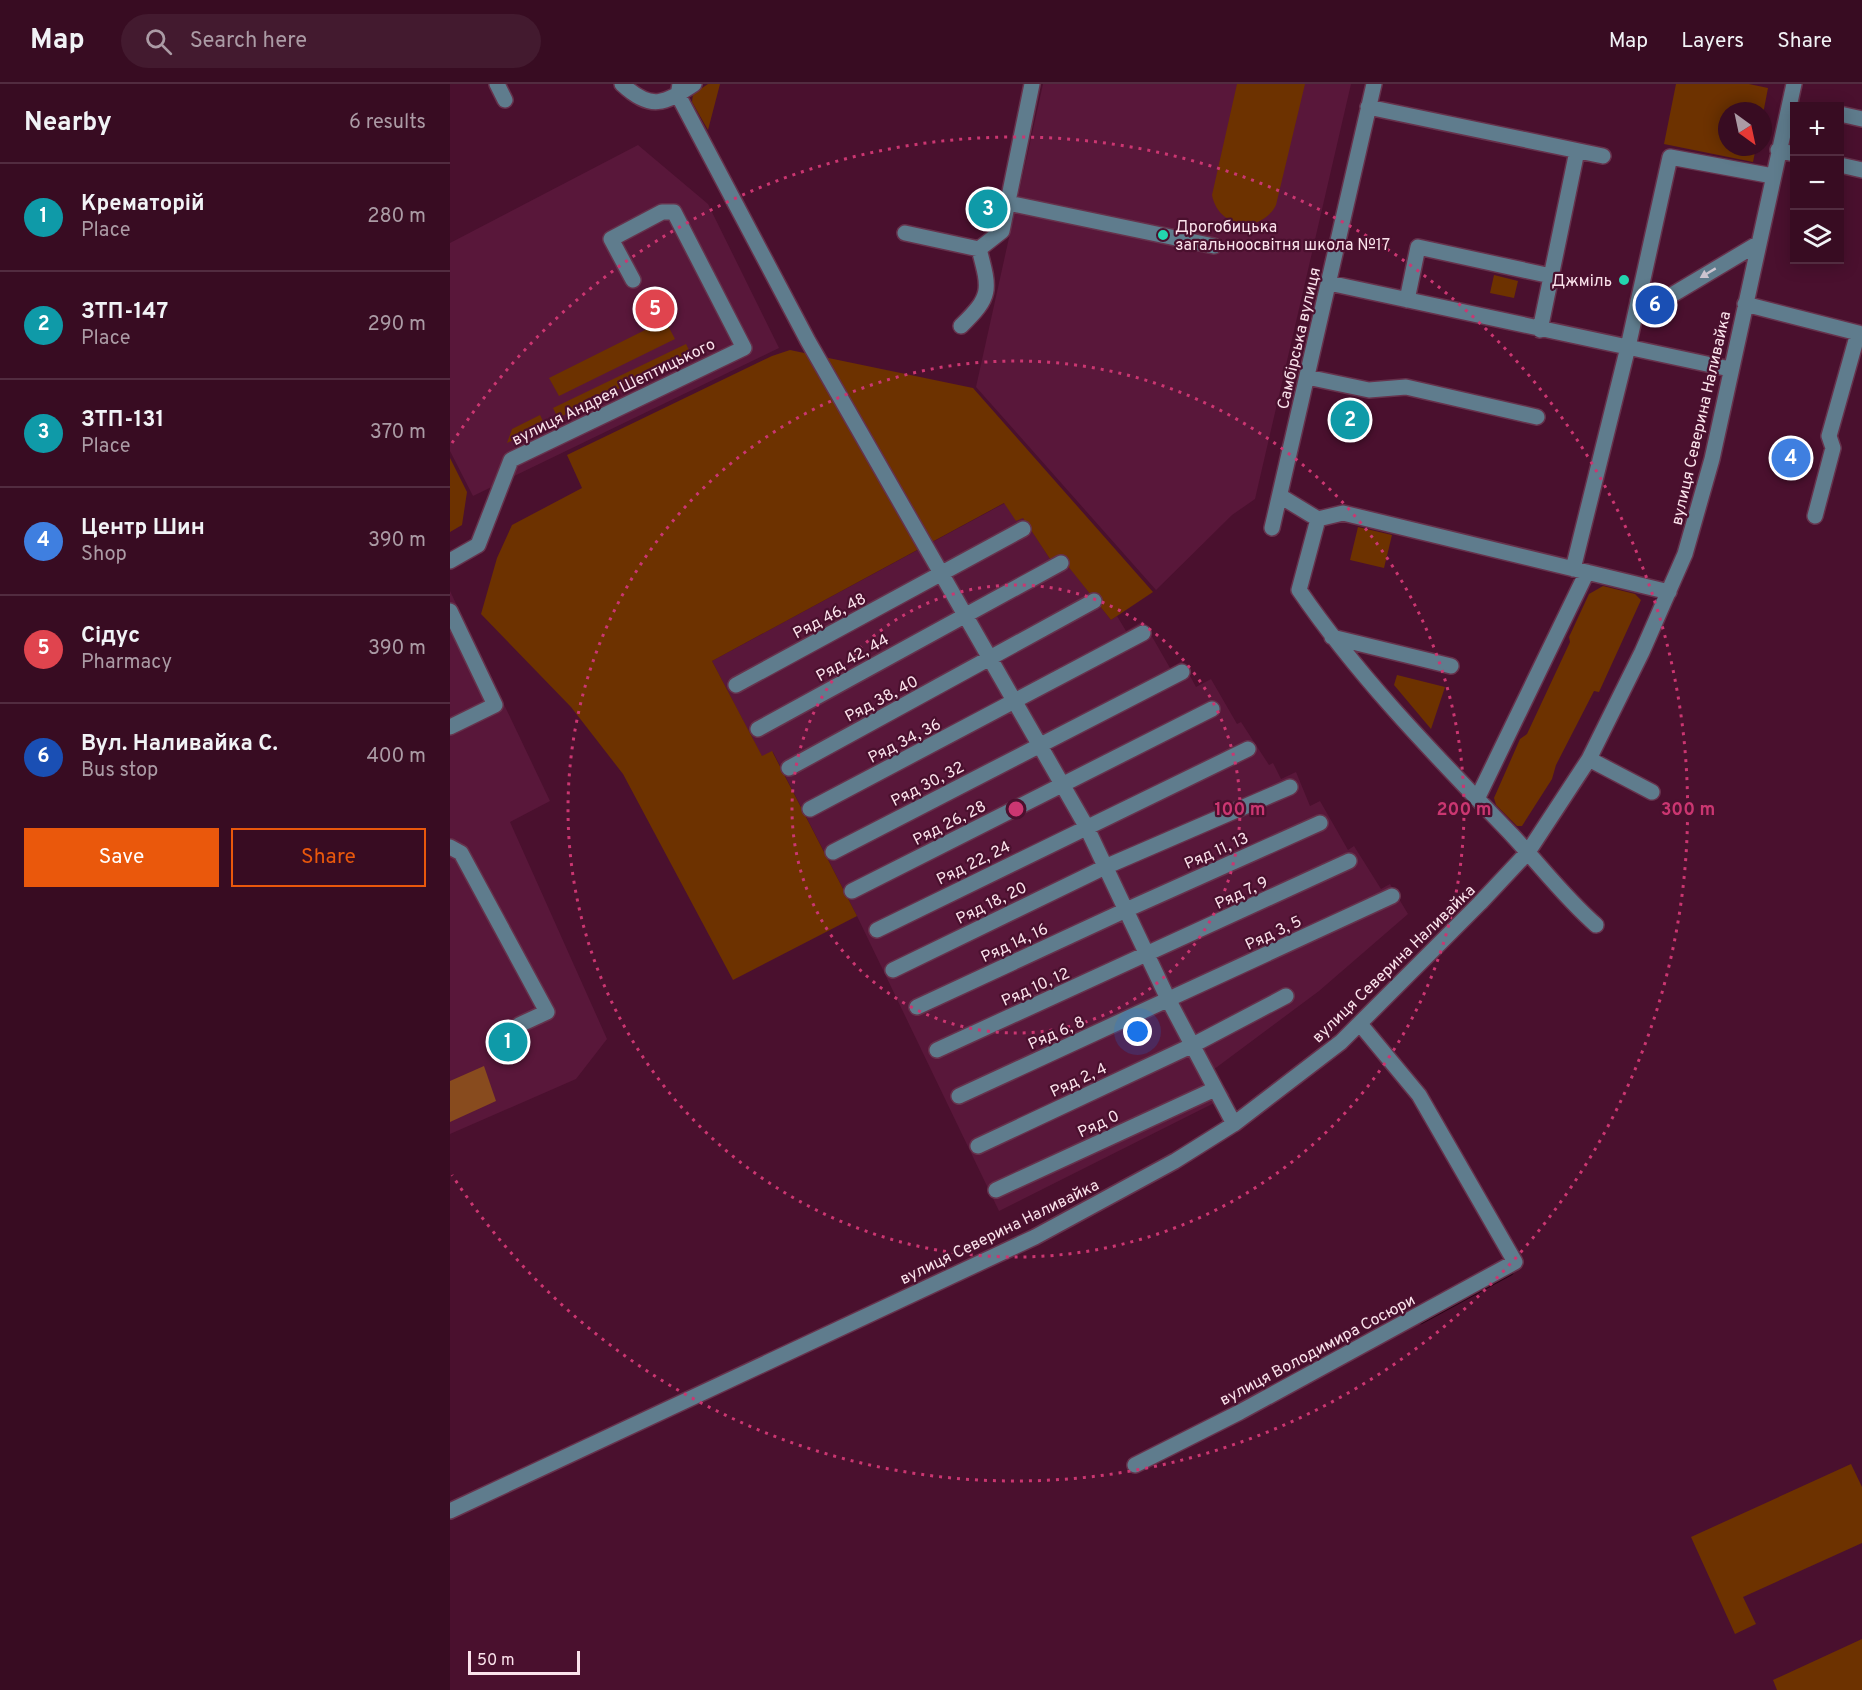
<!DOCTYPE html>
<meta charset="utf-8">
<style>
body{margin:0;font-family:Overpass,sans-serif;background:#431a2f;color:#f1f3f6}
.controls{position:absolute;right:18px;top:18px;display:grid;overflow:hidden;border-radius:0px;box-shadow:0 3px 15px #0003}
.controls button{width:54px;height:54px;display:grid;place-items:center;padding:0;border:0;border-bottom:2px solid #522c40;background:#380c22;color:#f1f3f6;font:30px sans-serif}
.compass{position:absolute;left:1268px;top:18px;width:54px;height:54px;border-radius:50%;background:#380c22;box-shadow:0 3px 15px #0003;rotate:147deg}
.scale{position:absolute;left:18px;bottom:15px;width:112px;box-sizing:border-box;padding-left:6px;border:3px solid #fbe3ec;border-top:0;font-size:16px;line-height:21px;white-space:nowrap;color:#fbe3ec;-webkit-text-stroke:4px #4a102e;paint-order:stroke}
.you{position:absolute;left:688px;top:948px;width:21px;height:21px;margin:-15px;border:4px solid #fff;border-radius:50%;background:#1a73e8;box-shadow:0 0 0 9px #1a73e833}
.badge{display:grid;place-items:center;width:39px;height:39px;border-radius:50%;background:#ea580c;color:#fff;font-size:20px;font-weight:700}
.pin{position:absolute;translate:-50% -50%;border:3px solid #fff;box-shadow:0 2px 6px #0006}
.list{margin:0;padding:0;list-style:none}
h2{display:flex;justify-content:space-between;align-items:center;height:78px;margin:0;padding:0 24px;font-size:26px}
h2 small{font-size:20px;font-weight:400;color:#ab9ba5}
.list li{display:grid;grid-template-columns:39px 1fr auto;gap:18px;align-items:center;box-sizing:border-box;height:108px;padding:0 24px;border-top:2px solid #522c40}
.list b{display:block;font-size:22px;white-space:nowrap}
.list p{margin:0;font-size:20px;white-space:nowrap;color:#ab9ba5}
.list em{font-size:20px;font-style:normal;color:#ab9ba5}
.actions{display:flex;gap:12px;padding:18px 24px}
.actions a{flex:1;padding:14px 0;border:2px solid #ea580c;border-radius:0px;text-align:center;font-size:21px;color:#ea580c}
.actions .main{background:#ea580c;color:#fff}
.icon{flex:none;width:33px;height:33px;fill:none;stroke:currentColor;stroke-width:2;stroke-linecap:round;stroke-linejoin:round}
.map{position:relative;flex:none;width:1412px;height:1606px;overflow:hidden}
header{display:flex;align-items:center;gap:36px;box-sizing:border-box;height:84px;padding:0 30px;background:#380c22;border-bottom:2px solid #522c40}
header strong{font-size:28px}
nav{display:flex;gap:33px;margin-inline-start:auto;font-size:21px}
.search{width:420px;height:54px;background:#431a2f;display:flex;align-items:center;gap:15px;box-sizing:border-box;padding:0 21px;border-radius:33px;color:#ab9ba5;font-size:22px}
main{display:flex}
aside{flex:1;background:#380c22}
.map>svg:first-child{display:block}
.built{fill:#59173a}
.green{fill:#6d3200}
.forest{fill:#884b1e}
.lines{fill:none;stroke-linecap:round;stroke-linejoin:round}
.stream{stroke:#270315;stroke-width:4.5}
.minor-casing{stroke:#66324c;stroke-width:18}
.minor{stroke:#5f7c8d;stroke-width:15}
.oneway{fill:#ccc4d0}
.ring{fill:none;stroke:#cb3671;stroke-width:3;stroke-dasharray:3 6}
.poi-dot{fill:#23d5af;stroke:#4a102e;stroke-width:2}
.labels{text-anchor:middle;stroke-width:4.5;stroke-linejoin:round;paint-order:stroke}
.poi-label{font-size:16px;fill:#fbe3ec;stroke:#4a102e;text-anchor:start}
.street-label{font-size:16px;fill:#fbe3ec;stroke:#4a102e}
.centre{fill:#cb3671;stroke:#4a102e;stroke-width:3}
.ring-label{font-size:18px;text-anchor:middle;font-weight:bold;fill:#cb3671;stroke:#4a102e;stroke-width:4.5;stroke-linejoin:round;paint-order:stroke}
</style>
<header>
<strong>Map</strong>
<div class="search"><svg class="icon" aria-label="search" viewBox="0 0 24 24"><circle cx="10" cy="10" r="6"/><path d="M15 15l6 6"/></svg>Search here</div>
<nav><a>Map</a><a>Layers</a><a>Share</a></nav>
</header>
<main>
<aside>
<h2>Nearby<small>6 results</small></h2>
<ul class="list">
<li><span class="badge" style="background:#0f9aa8">1</span><div><b>Крематорій</b><p>Place</p></div><em>280 m</em></li>
<li><span class="badge" style="background:#0f9aa8">2</span><div><b>ЗТП-147</b><p>Place</p></div><em>290 m</em></li>
<li><span class="badge" style="background:#0f9aa8">3</span><div><b>ЗТП-131</b><p>Place</p></div><em>370 m</em></li>
<li><span class="badge" style="background:#3f7fe0">4</span><div><b>Центр Шин</b><p>Shop</p></div><em>390 m</em></li>
<li><span class="badge" style="background:#e0444e">5</span><div><b>Сідус</b><p>Pharmacy</p></div><em>390 m</em></li>
<li><span class="badge" style="background:#1a4fb4">6</span><div><b>Вул. Наливайка С.</b><p>Bus stop</p></div><em>400 m</em></li>
</ul>
<div class="actions"><a class="main">Save</a><a>Share</a></div>
</aside>
<div class="map">
<svg width="1412" height="1606" viewBox="0 0 1412 1606">
<rect width="100%" height="100%" fill="#4a102e"/>
<path class="built" d="M593 0H901L805 415 782 431 706 506 526 303Z
M188 61 258 120 329 264 23 412 0 367V159Z
M555 419 573 433 600 475 609 470 661 536 667 532 676 547 693 537 720 584 732 577 746 603 761 595 787 640 791 638 819 681 823 679 831 695 846 688 860 722 870 717 898 766 904 762 931 805 940 800 958 830 869 907 763 986 780 1011 549 1127 407 832 323 668 312 673 262 577Z
M0 507 100 717 60 738 157 955 126 995 0 1050Z"/>
<path class="green" d="M258 0H270L258 46 242 18 243 10Z
M787 0H855L826 121C811 151 768 144 762 111Z
M1226 0H1299L1318 4 1313 30V27H1277V63H1306L1303 78 1214 60Z
M1044 191 1068 197 1064 214 1040 209Z
M215 236 225 255 109 312 99 294Z
M236 260 241 270 108 334 103 324Z
M340 266 523 304 703 508 661 536 609 471 600 475 573 434 566 437 554 419 262 577 312 672 322 667 407 832 283 896 173 690 121 623 31 530 47 474 62 441 132 404 117 371 322 272Z
M90 331 95 341 57 359 62 345Z
M0 374 17 408 12 441 0 448Z
M908 443 942 451 934 484 900 476Z
M1153 502 1185 510 1191 516 1149 608 1144 607 1106 681 1102 695 1072 742H1067L1046 721 1044 714 1070 655 1077 650 1120 558 1119 553 1139 510Z
M947 591 995 603 981 645 944 601Z
M1401 1380 1412 1403V1459L1293 1513 1306 1540 1285 1550 1241 1453Z
M1412 1555V1606H1327L1323 1596Z"/>
<path class="forest" d="M34 982 46 1017 0 1038V997Z"/>
<g class="lines">
<path class="stream" d="M971 1238 1061 1189"/>
<g class="minor-casing">
<path id="minor" d="M47 0 55 16
M172 0C201 27 214 20 244 0
M230 0 228 11 358 257 636 742 719 917 784 1040
M918 23 1153 72
M1390 30 1412 35
M1328 66 1344 70
M1390 81 1412 86
M558 119 764 162
M455 149 529 165 552 147 582 0
M879 199 1280 285
M957 216 968 163 1101 192
M1188 217 1205 221 1309 159
M1295 220 1412 250
M511 242C542 212 540 206 529 165
M1090 246 1127 67
M857 293 919 306 956 303 1087 333
M830 412 868 435 893 429 1219 508
M1365 432 1383 364 1379 352 1408 249
M868 435 849 506C910 595 987 673 1062 751 1090 781 1115 814 1146 841
M822 444 924 0
M0 477 28 461 61 376 294 264 224 128H212L161 155 183 196
M1123 485 1178 263 1220 73 1323 92
M0 527 45 621 0 643
M882 553 1001 582
M286 601 573 445
M308 645 611 479
M1139 675 1202 708
M339 684 644 517
M1027 715 1137 488
M360 725 693 549
M0 763 11 769 97 928 69 941
M383 768 732 588
M402 807 762 625
M427 846 798 665
M443 886 655 783 840 703
M467 923 676 826 870 739
M487 966 899 777
M509 1012 942 812
M528 1062 743 961 836 912
M546 1106 765 1005
M685 1381 790 1328 1065 1178 969 1011 910 940
M0 1427 585 1153 725 1077 784 1040 891 958 1030 819 1078 768 1139 675 1192 568 1235 470 1262 375 1344 0"/>
</g>
<use href="#minor" class="minor"/>
</g>
<defs><path id="oneway-solid" d="M-6-.8H1V-3.2L6.5 0L1 3.2V.8H-6Z" transform="scale(1.5)"/></defs>
<use class="oneway" href="#oneway-solid" transform="translate(1258 189) rotate(149)"/>
<g class="ring">
<circle cx="566" cy="725" r="224"/>
<circle cx="566" cy="725" r="448"/>
<path d="M2 359A672 672 0 1 1 2 1091"/>
</g>
<g class="poi-dot">
<circle cx="713" cy="151" r="6"/>
<circle cx="1174" cy="196" r="6"/>
</g>
<g class="labels">
<g class="poi-label">
<text x="725" y="148">Дрогобицька<tspan x="725" dy="18">загальноосвітня школа №17</tspan></text>
<text x="1162" y="202" text-anchor="end">Джміль</text>
</g>
<g class="street-label">
<text transform="translate(848 254) rotate(-77)" y="6">Самбірська вулиця</text>
<text transform="translate(163 307) rotate(-26)" y="6">вулиця Андрея Шептицького</text>
<text transform="translate(1250 334) rotate(-77)" y="6">вулиця Северина Наливайка</text>
<text transform="translate(379 531) rotate(-28)" y="6">Ряд 46, 48</text>
<text transform="translate(402 573) rotate(-29)" y="6">Ряд 42, 44</text>
<text transform="translate(431 614) rotate(-28)" y="6">Ряд 38, 40</text>
<text transform="translate(454 656) rotate(-27)" y="6">Ряд 34, 36</text>
<text transform="translate(477 699) rotate(-27)" y="6">Ряд 30, 32</text>
<text transform="translate(499 738) rotate(-27)" y="6">Ряд 26, 28</text>
<text transform="translate(766 766) rotate(-24)" y="6">Ряд 11, 13</text>
<text transform="translate(523 778) rotate(-26)" y="6">Ряд 22, 24</text>
<text transform="translate(791 808) rotate(-25)" y="6">Ряд 7, 9</text>
<text transform="translate(541 818) rotate(-26)" y="6">Ряд 18, 20</text>
<text transform="translate(823 848) rotate(-25)" y="6">Ряд 3, 5</text>
<text transform="translate(564 858) rotate(-25)" y="6">Ряд 14, 16</text>
<text transform="translate(943 879) rotate(-44)" y="6">вулиця Северина Наливайка</text>
<text transform="translate(585 902) rotate(-24)" y="6">Ряд 10, 12</text>
<text transform="translate(606 948) rotate(-24)" y="6">Ряд 6, 8</text>
<text transform="translate(628 995) rotate(-25)" y="6">Ряд 2, 4</text>
<text transform="translate(648 1039) rotate(-25)" y="6">Ряд 0</text>
<text transform="translate(549 1147) rotate(-26)" y="6">вулиця Северина Наливайка</text>
<text transform="translate(867 1265) rotate(-28)" y="6">вулиця Володимира Сосюри</text>
</g>
</g>
<circle cx="566" cy="725" r="9" class="centre"/>
<g class="ring-label">
<text x="790" y="731">100 m</text>
<text x="1014" y="731">200 m</text>
<text x="1238" y="731">300 m</text>
</g>
</svg>
<div class="controls">
<button>+</button>
<button>−</button>
<button><svg class="icon" aria-label="layers" viewBox="0 0 24 24"><path d="M12 4l9 5-9 5-9-5zM3 14l9 5 9-5"/></svg></button>
</div>
<svg class="compass" viewBox="-18 -18 36 36"><path d="M0-13l5 13h-10z" fill="#e53935"/><path d="M0 13l5-13h-10z" fill="#ab9ba5"/></svg>
<div class="scale">50 m</div>
<div class="you"></div>
<div class="pin badge" style="left:58px;top:958px;background:#0f9aa8">1</div>
<div class="pin badge" style="left:900px;top:336px;background:#0f9aa8">2</div>
<div class="pin badge" style="left:538px;top:125px;background:#0f9aa8">3</div>
<div class="pin badge" style="left:1341px;top:374px;background:#3f7fe0">4</div>
<div class="pin badge" style="left:205px;top:225px;background:#e0444e">5</div>
<div class="pin badge" style="left:1205px;top:221px;background:#1a4fb4">6</div>
</div>
</main>
